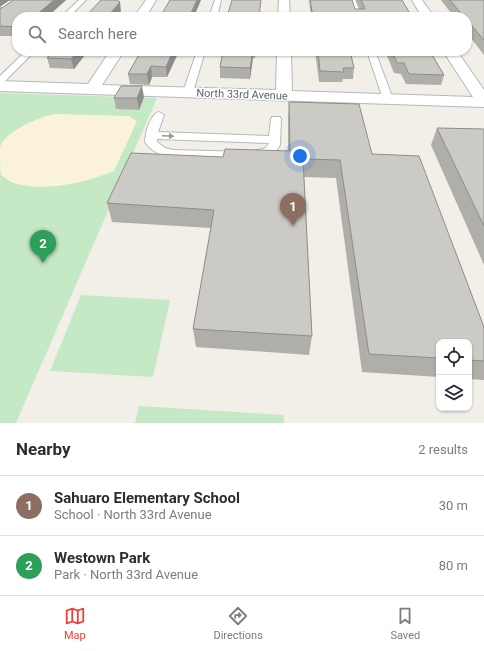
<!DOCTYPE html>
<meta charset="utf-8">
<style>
body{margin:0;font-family:Roboto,sans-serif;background:#f2f2f3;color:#2b2b33}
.controls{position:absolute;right:12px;bottom:12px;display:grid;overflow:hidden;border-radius:8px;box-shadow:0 1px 3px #0004}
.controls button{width:36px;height:36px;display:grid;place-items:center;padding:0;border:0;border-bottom:1px solid #e1e1e2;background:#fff;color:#2b2b33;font:20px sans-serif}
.you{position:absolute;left:300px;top:156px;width:14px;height:14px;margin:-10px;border:3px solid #fff;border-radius:50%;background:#1a73e8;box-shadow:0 0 0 6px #1a73e833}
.badge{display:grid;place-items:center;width:26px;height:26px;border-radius:50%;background:#ea4335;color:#fff;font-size:13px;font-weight:700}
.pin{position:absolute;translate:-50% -33px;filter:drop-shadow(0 1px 2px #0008)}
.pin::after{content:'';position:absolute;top:21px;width:14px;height:12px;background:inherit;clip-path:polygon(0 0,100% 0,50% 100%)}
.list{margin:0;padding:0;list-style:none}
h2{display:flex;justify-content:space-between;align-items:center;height:52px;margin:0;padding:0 16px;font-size:17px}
h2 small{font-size:13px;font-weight:400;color:#7c7c81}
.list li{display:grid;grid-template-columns:26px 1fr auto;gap:12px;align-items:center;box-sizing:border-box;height:60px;padding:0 16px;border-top:1px solid #e1e1e2}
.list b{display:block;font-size:15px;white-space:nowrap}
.list p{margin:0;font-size:13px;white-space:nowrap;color:#7c7c81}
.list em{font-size:13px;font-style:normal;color:#7c7c81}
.icon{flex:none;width:22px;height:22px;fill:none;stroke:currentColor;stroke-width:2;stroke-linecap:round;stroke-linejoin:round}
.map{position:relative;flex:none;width:484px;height:423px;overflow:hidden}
.search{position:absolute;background:#fff;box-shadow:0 1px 3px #0004;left:12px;right:12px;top:12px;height:44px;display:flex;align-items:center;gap:10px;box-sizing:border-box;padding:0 14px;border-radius:16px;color:#7c7c81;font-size:15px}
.sheet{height:172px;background:#fff}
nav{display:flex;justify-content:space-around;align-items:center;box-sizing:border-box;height:56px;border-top:1px solid #e1e1e2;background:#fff;font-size:11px;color:#7c7c81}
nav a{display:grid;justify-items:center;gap:2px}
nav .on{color:#ea4335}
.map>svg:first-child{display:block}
.green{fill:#c5e8c5}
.sand{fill:#fbf3d9}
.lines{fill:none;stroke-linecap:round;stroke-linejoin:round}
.service-casing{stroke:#b5b8bc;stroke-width:2}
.minor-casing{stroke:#b5b8bc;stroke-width:2}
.service{fill:#fff;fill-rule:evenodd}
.minor{fill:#fff;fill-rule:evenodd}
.wall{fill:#afaea9}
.shaded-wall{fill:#8f8d8a}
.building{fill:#cccac5;stroke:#8f8d8a}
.oneway{fill:#979a9d}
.labels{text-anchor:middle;stroke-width:3;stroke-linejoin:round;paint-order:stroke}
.far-street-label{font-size:11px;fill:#5f6368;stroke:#fff}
</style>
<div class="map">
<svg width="484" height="423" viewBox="0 0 484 423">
<rect width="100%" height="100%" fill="#f1efe8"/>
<path class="green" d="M0 93 157 98 16 423H0Z
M81 295 170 300 153 377 50 371Z
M139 406 284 415V423H135Z"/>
<path class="sand" d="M54 114 129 116 137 121 114 171C86 183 40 193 11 182 8 180 4 177 1 175 0 170 0 152 0 147 5 131 40 117 54 114Z"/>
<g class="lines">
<g class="service-casing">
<path id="service" d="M79 0H86L69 17H61Z
M215 0H221L217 17H209Z
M349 0H355L362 17H354Z
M26 51H35L3 83 0 84V76Z
M197 51H205L193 92 188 95 183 92Z
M367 51H375L393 99 392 101H384L383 99Z
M159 112 164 115 158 132 269 136 271 119 272 117H280L281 119 280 145 274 154 249 160 173 158C161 155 152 152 145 142 145 134 150 114 159 112ZM157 139 269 143 266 148 249 152 173 150 165 148 157 142Z"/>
</g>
<g class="minor-casing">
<path id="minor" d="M146 0H156L146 17H134Z
M279 0H289L290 17H278Z
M412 0H422L434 17H422Z
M0 1H13L18 4 13 7H0Z
M110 51H124L102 85 276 90 277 51H291L292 91 473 97 443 51H457L484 90V107L0 91V81L88 84Z"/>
</g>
<use href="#service" class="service"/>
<use href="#minor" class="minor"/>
</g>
<path class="wall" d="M13 0H66L47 17H17V36H0V9L2 8Z
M309 0H352L355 9H360L356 0H402L412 17H311Z
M441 0H484V55L467 33V17H454Z
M53 51H88L74 69 50 68 47 58Z
M179 51 167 77H152L149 85 130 84 128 74Z
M223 51H256L255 58H253L250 79 220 78V67Z
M315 51H350L354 68 353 79H343L342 82H319Z
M385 51H433L434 53 433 56 444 75 441 85 406 84 401 74 394 73Z
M144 97 139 110 116 109 114 98Z
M289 102 372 154 484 327V380L469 379V342H439V377L362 372 336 178 304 177 312 336 309 355 196 347 193 329 211 228 112 222 107 203 223 157 288 151V119Z
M437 128 484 129V265L431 145Z"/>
<path class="shaded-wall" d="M0 0H10L0 7Z
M54 0H66L47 17H34Z
M197 0H201L194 17H189Z
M120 2 121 11 116 17H107Z
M78 51H88L74 69 71 59Z
M173 51H179L167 77 166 67Z
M253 51V58L250 79V68Z
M151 66 152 77 149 85 147 74Z
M142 86 144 97 139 110 137 98Z"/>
<path class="building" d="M13 0H54L34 17H17V27L0 26V9L2 8Z
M101 0H117L120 2 107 17H85Z
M170 0H197L189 17H160Z
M232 0H261L259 17H227Z
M310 0H352L355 9H365L361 0H402L412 17H313Z
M450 0H484V40L467 20V17H464Z
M53 51H78L71 59 47 58Z
M141 51H173L166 67 151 66 147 74H128Z
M223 51H253L250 68 220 67Z
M318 51H350L354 68H343L344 72 320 71Z
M392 51H433L434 53H431L444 75 409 74 404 63H397Z
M121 86H142L137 98H114Z
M289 102 359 104 372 154 419 156 484 327V361L469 360V342H439V358L369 354 340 160 303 159 312 336 193 329 214 210 107 203 131 153 223 157 225 149 290 151Z
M437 128 484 129V226Z"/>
<defs><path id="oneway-solid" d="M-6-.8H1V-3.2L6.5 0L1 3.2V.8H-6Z"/></defs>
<use class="oneway" href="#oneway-solid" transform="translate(168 136) rotate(2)"/>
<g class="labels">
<g class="far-street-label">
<text transform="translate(242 94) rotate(2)" y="4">North 33rd Avenue</text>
</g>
</g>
</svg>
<div class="controls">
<button><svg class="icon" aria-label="locate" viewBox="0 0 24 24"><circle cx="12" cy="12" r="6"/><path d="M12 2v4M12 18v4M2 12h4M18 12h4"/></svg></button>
<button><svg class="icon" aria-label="layers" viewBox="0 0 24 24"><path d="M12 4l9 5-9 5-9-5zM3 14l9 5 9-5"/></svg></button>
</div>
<div class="you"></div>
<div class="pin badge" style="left:293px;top:226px;background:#8d6e63">1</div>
<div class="pin badge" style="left:43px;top:263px;background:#2e9e5b">2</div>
<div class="search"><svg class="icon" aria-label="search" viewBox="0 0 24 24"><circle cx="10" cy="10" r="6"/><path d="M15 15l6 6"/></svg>Search here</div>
</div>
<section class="sheet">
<h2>Nearby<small>2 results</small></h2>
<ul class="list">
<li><span class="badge" style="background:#8d6e63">1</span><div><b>Sahuaro Elementary School</b><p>School · North 33rd Avenue</p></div><em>30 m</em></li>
<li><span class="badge" style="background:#2e9e5b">2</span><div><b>Westown Park</b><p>Park · North 33rd Avenue</p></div><em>80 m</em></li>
</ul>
</section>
<nav>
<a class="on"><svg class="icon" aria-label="map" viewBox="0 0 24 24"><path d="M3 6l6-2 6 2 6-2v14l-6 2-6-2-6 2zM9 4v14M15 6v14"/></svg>Map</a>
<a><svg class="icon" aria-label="directions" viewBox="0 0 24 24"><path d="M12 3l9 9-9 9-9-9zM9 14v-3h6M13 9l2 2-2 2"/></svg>Directions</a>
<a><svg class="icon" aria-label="saved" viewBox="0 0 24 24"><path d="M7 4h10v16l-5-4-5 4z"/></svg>Saved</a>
</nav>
